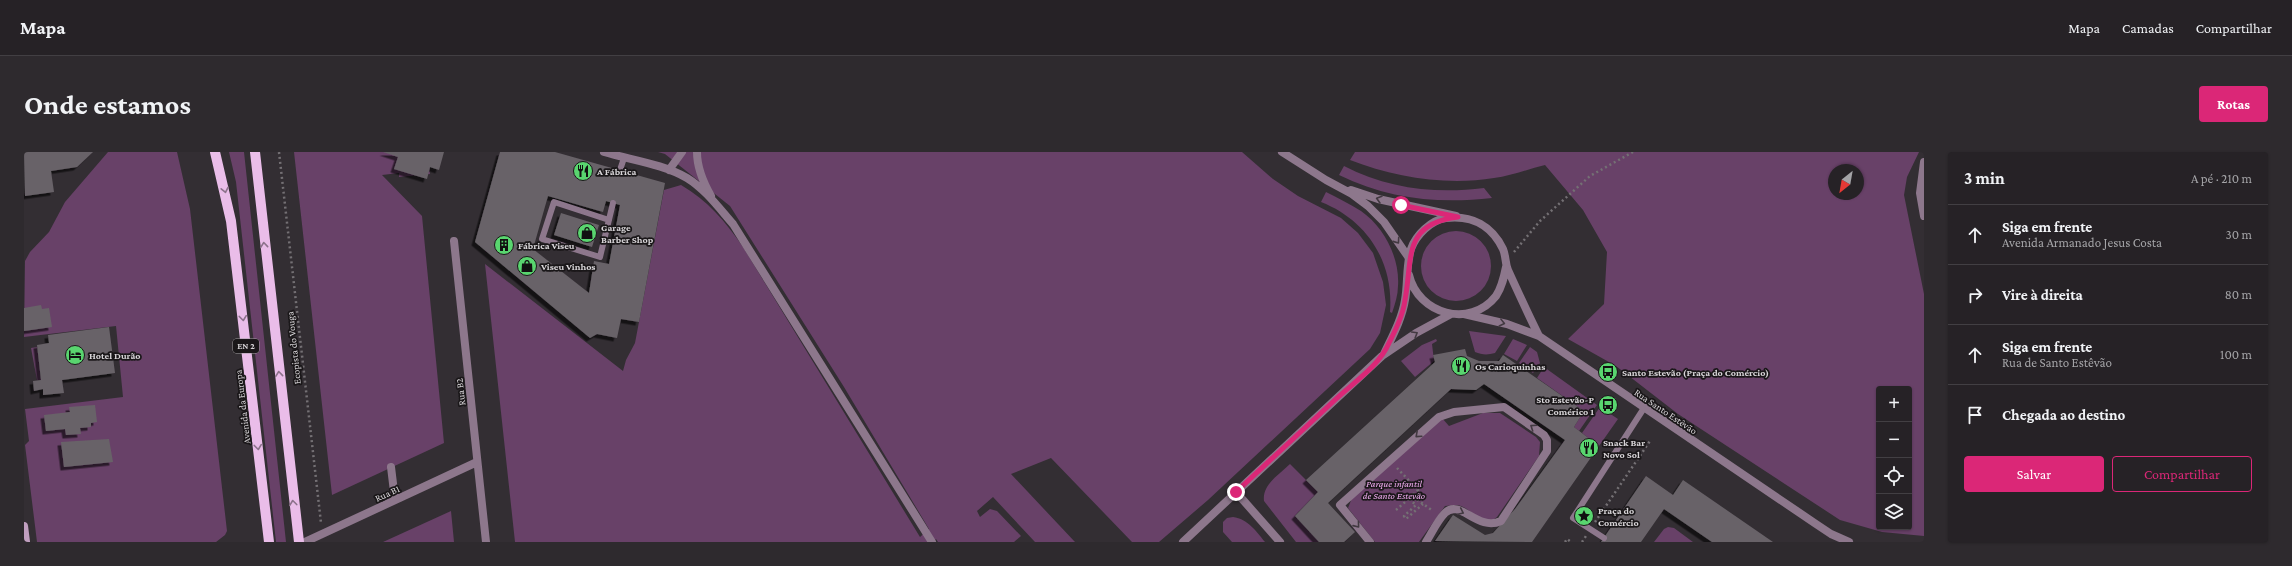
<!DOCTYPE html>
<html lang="pt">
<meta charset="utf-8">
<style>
body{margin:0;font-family:"Crimson Pro",serif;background:#2e2a2e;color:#f1f3f6}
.controls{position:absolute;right:12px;bottom:12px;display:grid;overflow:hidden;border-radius:4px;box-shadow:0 1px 3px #0004}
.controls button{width:36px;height:36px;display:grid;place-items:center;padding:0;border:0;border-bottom:1px solid #423f43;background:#262226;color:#f1f3f6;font:20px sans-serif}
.compass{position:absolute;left:1804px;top:12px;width:36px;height:36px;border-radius:50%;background:#262226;box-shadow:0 1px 3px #0004;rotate:211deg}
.stop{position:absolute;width:12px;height:12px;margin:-9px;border:3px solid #db2777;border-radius:50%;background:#fff}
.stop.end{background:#db2777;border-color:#fff;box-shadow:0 1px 4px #0008}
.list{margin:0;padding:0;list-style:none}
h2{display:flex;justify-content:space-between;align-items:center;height:52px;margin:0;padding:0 16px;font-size:17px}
h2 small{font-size:13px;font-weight:400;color:#a4a4a7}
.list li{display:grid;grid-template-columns:26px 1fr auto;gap:12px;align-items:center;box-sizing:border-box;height:60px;padding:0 16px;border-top:1px solid #423f43}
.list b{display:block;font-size:15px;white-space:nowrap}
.list p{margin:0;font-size:13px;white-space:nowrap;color:#a4a4a7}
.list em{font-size:13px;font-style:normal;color:#a4a4a7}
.actions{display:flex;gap:8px;padding:12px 16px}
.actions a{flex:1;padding:9px 0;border:1px solid #db2777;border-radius:4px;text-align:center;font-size:14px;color:#db2777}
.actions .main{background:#db2777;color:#fff}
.icon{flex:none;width:22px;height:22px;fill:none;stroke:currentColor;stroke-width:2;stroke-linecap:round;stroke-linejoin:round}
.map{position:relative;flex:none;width:1900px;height:390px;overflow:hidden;border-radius:4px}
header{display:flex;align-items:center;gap:24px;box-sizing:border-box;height:56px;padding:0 20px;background:#262226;border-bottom:1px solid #423f43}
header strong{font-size:19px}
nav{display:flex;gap:22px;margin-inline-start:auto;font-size:14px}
.intro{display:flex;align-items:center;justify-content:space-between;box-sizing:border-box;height:96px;padding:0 24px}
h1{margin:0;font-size:28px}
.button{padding:10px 18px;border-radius:4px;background:#db2777;color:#fff;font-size:14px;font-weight:700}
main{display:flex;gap:24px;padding:0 24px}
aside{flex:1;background:#262226;border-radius:4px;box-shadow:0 1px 3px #0004}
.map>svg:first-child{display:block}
.green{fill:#684168;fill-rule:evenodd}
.building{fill:#686268;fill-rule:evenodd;filter:url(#shadow)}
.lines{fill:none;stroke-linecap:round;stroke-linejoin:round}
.path{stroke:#747074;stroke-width:2.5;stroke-dasharray:2 3;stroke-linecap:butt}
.service{stroke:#8d778c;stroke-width:6}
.minor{stroke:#8d778c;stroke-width:8}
.tertiary{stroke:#8d778c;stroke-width:8}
.secondary{stroke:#c19fc0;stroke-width:8}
.primary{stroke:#eabde9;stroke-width:10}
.oneway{stroke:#8c728b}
.oneway2{stroke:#423941}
.route{stroke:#db2777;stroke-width:5}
.labels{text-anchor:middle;stroke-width:3.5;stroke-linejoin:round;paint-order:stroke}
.shield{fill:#1a1719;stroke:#a09d9f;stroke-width:1}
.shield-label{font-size:9px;font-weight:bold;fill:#d9d6d9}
.poi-label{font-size:10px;font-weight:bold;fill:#d9d6d9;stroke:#1a1719;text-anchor:start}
.street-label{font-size:10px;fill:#d9d6d9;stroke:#1a1719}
.park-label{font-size:10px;font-style:italic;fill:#f3adf2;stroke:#1a1719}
</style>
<header>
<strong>Mapa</strong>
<nav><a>Mapa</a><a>Camadas</a><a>Compartilhar</a></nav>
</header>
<div class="intro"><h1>Onde estamos</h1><a class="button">Rotas</a></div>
<main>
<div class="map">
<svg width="1900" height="390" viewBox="0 0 1900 390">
<defs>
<filter id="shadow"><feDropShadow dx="-3.5" dy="3.5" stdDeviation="0" flood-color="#0009"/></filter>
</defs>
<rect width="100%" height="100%" fill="#332e33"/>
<path class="green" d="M84 0H153L166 57 203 379 201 383 192 390H13L1 293 5 289 1 257 99 245 92 174 0 185 1 109 6 100 25 80 41 50Z
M205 0H220L262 390H252L212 30Z
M270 0H404L406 22 375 25V21L358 23 398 64 420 291 308 343Z
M634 0H1218L1249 27 1274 44 1317 66 1334 81 1349 101 1359 130 1362 153 1356 181 1346 197 1184 348 1135 390H1108L1027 306 987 322 1051 390H1011L969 345 953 359 956 365 966 357 973 359 997 384 990 390H914L912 387 909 390H491L461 112 599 219 602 208 611 191 640 38 657 33C683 48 702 70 719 95L896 385 905 377 820 235 706 54 641 2Z
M1331 0H1895L1883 25 1880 43 1900 142V384L1858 380 1816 368 1654 262 1592 214 1544 187 1580 152 1583 100 1559 58 1521 13C1504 17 1487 24 1470 26 1422 34 1370 25 1326 8ZM1810 18H1834V42H1810ZM1855 237H1885V375H1855Z
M1320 14C1364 37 1412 42 1460 36L1468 46C1414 52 1364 47 1315 23Z
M1302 40C1314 46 1326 52 1337 59 1360 75 1376 106 1374 134 1374 143 1371 152 1368 161L1366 160C1370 110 1343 68 1297 50Z
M1397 114a35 35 0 1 1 70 0a35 35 0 1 1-70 0Z
M1445 179 1482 184 1471 201C1464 203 1458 203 1451 200Z
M1412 187 1413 189 1408 192 1410 209 1391 225 1377 209 1398 193Z
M1489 187 1503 193 1493 209 1480 202Z
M13 195 17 228H13L7 196Z
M1506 195 1513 200 1516 211 1509 221 1495 211Z
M1520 215 1573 253 1555 279 1550 275 1560 259 1513 226Z
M1576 255 1594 267 1575 294 1558 281Z
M1459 261H1476L1512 285 1516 290 1515 304 1473 365C1459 376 1450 359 1437 354 1432 352 1426 354 1421 354L1395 390H1351L1324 356 1328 346 1418 266 1425 274Z
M1266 312 1294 340 1271 364 1295 390H1272L1240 349C1238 332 1255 323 1266 312Z
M427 359 430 390H359Z
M1209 365C1224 367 1232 379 1241 390H1208L1199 380V370L1203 366Z
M1644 375 1650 376 1669 390H1630L1640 377Z"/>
<path class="building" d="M0 0H69L53 15 27 19 30 40 1 44Z
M359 0H420L415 18 406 15 403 27 370 17 374 5Z
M476 0H531L641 31 615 170 597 167 593 186 573 182 566 186 451 90ZM524 44 579 60 582 49 596 53 585 112 570 109 565 141 509 97Z
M537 61 575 73 568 95 530 83Z
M17 153 18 157 25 156 28 175 0 179V156Z
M85 175 91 221 38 228 40 241 19 243V237L10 239 9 229 17 228 13 193 25 191 24 183Z
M1441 197 1443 204 1455 209H1475L1479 203 1560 259 1550 275 1575 294 1508 390 1411 389 1429 363 1461 383 1469 381 1491 357 1541 288 1460 232 1452 238 1427 237 1304 351 1331 380 1320 390H1295L1271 364 1294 340 1282 328 1411 210 1409 203Z
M71 253 73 270 67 271V275L56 276 57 282 42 283 41 277 22 279 20 263 46 260 45 255Z
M85 287 89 310 40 315 37 290Z
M1622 324 1649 343 1659 328 1749 390H1688L1640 357 1617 390H1577Z"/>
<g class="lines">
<path class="path" d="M255 0 297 371
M1490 100 1516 69 1566 24 1609 0
M1373 316 1394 338 1388 344 1409 359
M1385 347 1392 353 1380 364 1382 367 1399 352
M1372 358 1388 344
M1571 370 1626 289
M1541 390 1543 387 1547 390
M1558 390 1562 384"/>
<path class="service" d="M596 18 600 6
M585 68 530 50 518 87 576 105 589 51
M1580 386 1549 366 1620 256"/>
<path class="minor" d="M580 0C607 8 639 12 663 26 681 37 695 56 709 72L908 390
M673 0C673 16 679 30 687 44
M1258 0 1302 28 1328 42 1344 54 1360 70 1385 106
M1900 10 1896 41 1900 64
M645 18 658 0
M1327 38 1354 47 1432 64
M430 89 462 390
M367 315 371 348
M1212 340 1256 390
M281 390 453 310
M1346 390 1316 353 1415 265 1430 260 1480 255 1520 283 1523 288V299L1477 369C1453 380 1436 346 1421 361 1413 369 1408 381 1402 390"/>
<path class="tertiary" d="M1385 123C1394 162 1446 177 1472 144 1478 135 1480 125 1482 115
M1440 162 1483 172 1515 184 1792 372 1807 382 1825 390
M1360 202C1368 185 1378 167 1381 148 1384 132 1382 113 1387 97 1392 83 1407 68 1422 66 1448 63 1468 74 1479 97 1482 104 1481 111 1484 118 1494 140 1504 162 1515 184
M1159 390 1358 204 1392 181 1427 162"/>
<path class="secondary" d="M0 374 2 390"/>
<path class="primary" d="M191 0 207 69 245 390
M231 0 275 390"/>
</g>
<defs><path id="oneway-chevron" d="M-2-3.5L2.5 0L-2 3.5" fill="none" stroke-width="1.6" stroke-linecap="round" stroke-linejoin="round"/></defs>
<g class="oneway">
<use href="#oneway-chevron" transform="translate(201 38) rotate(78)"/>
<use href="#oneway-chevron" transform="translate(240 93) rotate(-96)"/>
<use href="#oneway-chevron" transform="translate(219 166) rotate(83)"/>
<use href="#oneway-chevron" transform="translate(255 222) rotate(-96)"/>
<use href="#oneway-chevron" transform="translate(234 295) rotate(83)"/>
<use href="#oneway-chevron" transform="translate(269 351) rotate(-97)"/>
</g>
<g class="oneway2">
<use href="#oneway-chevron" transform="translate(1355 47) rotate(-164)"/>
<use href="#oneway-chevron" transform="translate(1373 89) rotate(55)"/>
<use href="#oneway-chevron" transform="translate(1478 171) rotate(14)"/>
<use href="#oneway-chevron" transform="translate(1391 182) rotate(-31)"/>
<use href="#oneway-chevron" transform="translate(1509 275) rotate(-146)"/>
<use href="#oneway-chevron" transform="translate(1394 283) rotate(138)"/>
<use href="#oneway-chevron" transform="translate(1437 360) rotate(25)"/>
<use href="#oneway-chevron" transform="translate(1333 373) rotate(51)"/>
</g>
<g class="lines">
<path class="route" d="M1212 340C1245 309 1279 278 1312 247 1330 230 1355 214 1365 191 1372 177 1379 163 1381 148 1389 106 1378 72 1434 65L1377 53"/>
</g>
<defs>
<g id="restaurant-disc" transform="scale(1)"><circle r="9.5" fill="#59d56f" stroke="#1a1719"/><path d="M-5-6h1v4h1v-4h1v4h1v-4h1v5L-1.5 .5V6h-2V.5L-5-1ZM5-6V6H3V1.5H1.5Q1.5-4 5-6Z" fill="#111"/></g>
<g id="shop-disc" transform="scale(1)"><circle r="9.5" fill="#59d56f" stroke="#1a1719"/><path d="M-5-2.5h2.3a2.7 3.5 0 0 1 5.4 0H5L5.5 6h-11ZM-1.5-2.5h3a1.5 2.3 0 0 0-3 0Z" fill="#111"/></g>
<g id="building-disc" transform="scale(1)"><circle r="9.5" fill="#59d56f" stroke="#1a1719"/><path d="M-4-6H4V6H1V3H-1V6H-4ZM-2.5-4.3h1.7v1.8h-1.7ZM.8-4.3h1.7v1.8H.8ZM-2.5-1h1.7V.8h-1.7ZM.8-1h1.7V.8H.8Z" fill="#111"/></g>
<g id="hotel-disc" transform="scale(1)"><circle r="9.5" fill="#59d56f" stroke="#1a1719"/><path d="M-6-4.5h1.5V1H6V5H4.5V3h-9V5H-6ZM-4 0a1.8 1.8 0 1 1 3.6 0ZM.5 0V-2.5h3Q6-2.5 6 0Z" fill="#111"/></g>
<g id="bus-disc" transform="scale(1)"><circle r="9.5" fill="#59d56f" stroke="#1a1719"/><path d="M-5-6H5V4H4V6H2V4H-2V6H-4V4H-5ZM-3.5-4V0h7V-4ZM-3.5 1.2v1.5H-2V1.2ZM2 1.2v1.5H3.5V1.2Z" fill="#111"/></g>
<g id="sight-disc" transform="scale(1)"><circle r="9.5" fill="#59d56f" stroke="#1a1719"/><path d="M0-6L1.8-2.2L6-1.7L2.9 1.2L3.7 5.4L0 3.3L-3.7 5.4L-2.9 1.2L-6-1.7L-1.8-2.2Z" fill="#111"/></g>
</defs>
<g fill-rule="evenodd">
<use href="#restaurant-disc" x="559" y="19"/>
<use href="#shop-disc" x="563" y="81"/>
<use href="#building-disc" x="480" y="93"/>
<use href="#shop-disc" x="503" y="114"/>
<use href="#hotel-disc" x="51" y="203"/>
<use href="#restaurant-disc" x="1437" y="214"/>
<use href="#bus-disc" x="1584" y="220"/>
<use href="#bus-disc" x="1584" y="253"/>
<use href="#restaurant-disc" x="1565" y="296"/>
<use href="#sight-disc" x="1560" y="364"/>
</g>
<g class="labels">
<rect class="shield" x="209" y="187" width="26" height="14" rx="3"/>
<g class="shield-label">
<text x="222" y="197">EN 2</text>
</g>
<g class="poi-label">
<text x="573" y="23">A Fábrica</text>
<text x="577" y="79">Garage<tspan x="577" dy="12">Barber Shop</tspan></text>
<text x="494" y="97">Fábrica Viseu</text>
<text x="517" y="118">Viseu Vinhos</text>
<text x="65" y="207">Hotel Durão</text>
<text x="1451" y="218">Os Carioquinhas</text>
<text x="1598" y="224">Santo Estevão (Praça do Comércio)</text>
<text x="1570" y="251" text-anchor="end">Sto Estevão-P<tspan x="1570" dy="12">Comérico 1</tspan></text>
<text x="1579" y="294">Snack Bar<tspan x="1579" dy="12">Novo Sol</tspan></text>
<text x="1574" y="362">Praça do<tspan x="1574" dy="12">Comércio</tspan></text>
</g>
<g class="street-label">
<text transform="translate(269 196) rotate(-96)" y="4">Ecopista do Vouga</text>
<text transform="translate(436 240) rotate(-96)" y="4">Rua B2</text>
<text transform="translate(218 255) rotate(-97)" y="4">Avenida da Europa</text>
<text transform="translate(1642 259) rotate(34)" y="4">Rua Santo Estêvão</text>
<text transform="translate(363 341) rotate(-25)" y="4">Rua B1</text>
</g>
<g class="park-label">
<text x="1370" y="335">Parque infantil<tspan x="1370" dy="12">de Santo Estevão</tspan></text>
</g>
</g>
</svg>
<div class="controls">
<button>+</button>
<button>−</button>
<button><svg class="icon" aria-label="locate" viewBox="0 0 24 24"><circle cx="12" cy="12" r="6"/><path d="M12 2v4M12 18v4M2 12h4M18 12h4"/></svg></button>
<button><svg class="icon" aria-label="layers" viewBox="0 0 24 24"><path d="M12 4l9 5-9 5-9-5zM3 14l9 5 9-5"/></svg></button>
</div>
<svg class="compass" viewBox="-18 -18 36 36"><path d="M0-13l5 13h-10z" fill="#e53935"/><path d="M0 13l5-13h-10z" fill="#a4a4a7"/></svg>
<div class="stop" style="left:1377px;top:53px"></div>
<div class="stop end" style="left:1212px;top:340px"></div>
</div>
<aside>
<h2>3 min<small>A pé · 210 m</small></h2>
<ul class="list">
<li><svg class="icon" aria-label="ahead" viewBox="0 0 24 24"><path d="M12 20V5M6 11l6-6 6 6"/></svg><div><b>Siga em frente</b><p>Avenida Armanado Jesus Costa</p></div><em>30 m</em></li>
<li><svg class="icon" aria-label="right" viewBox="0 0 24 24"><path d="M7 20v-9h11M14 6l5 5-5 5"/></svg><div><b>Vire à direita</b></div><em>80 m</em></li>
<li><svg class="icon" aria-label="ahead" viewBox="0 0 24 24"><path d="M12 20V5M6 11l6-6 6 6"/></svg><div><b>Siga em frente</b><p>Rua de Santo Estêvão</p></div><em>100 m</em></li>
<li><svg class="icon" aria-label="arrive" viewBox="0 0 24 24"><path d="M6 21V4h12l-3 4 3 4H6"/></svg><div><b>Chegada ao destino</b></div></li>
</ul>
<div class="actions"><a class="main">Salvar</a><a>Compartilhar</a></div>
</aside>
</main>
